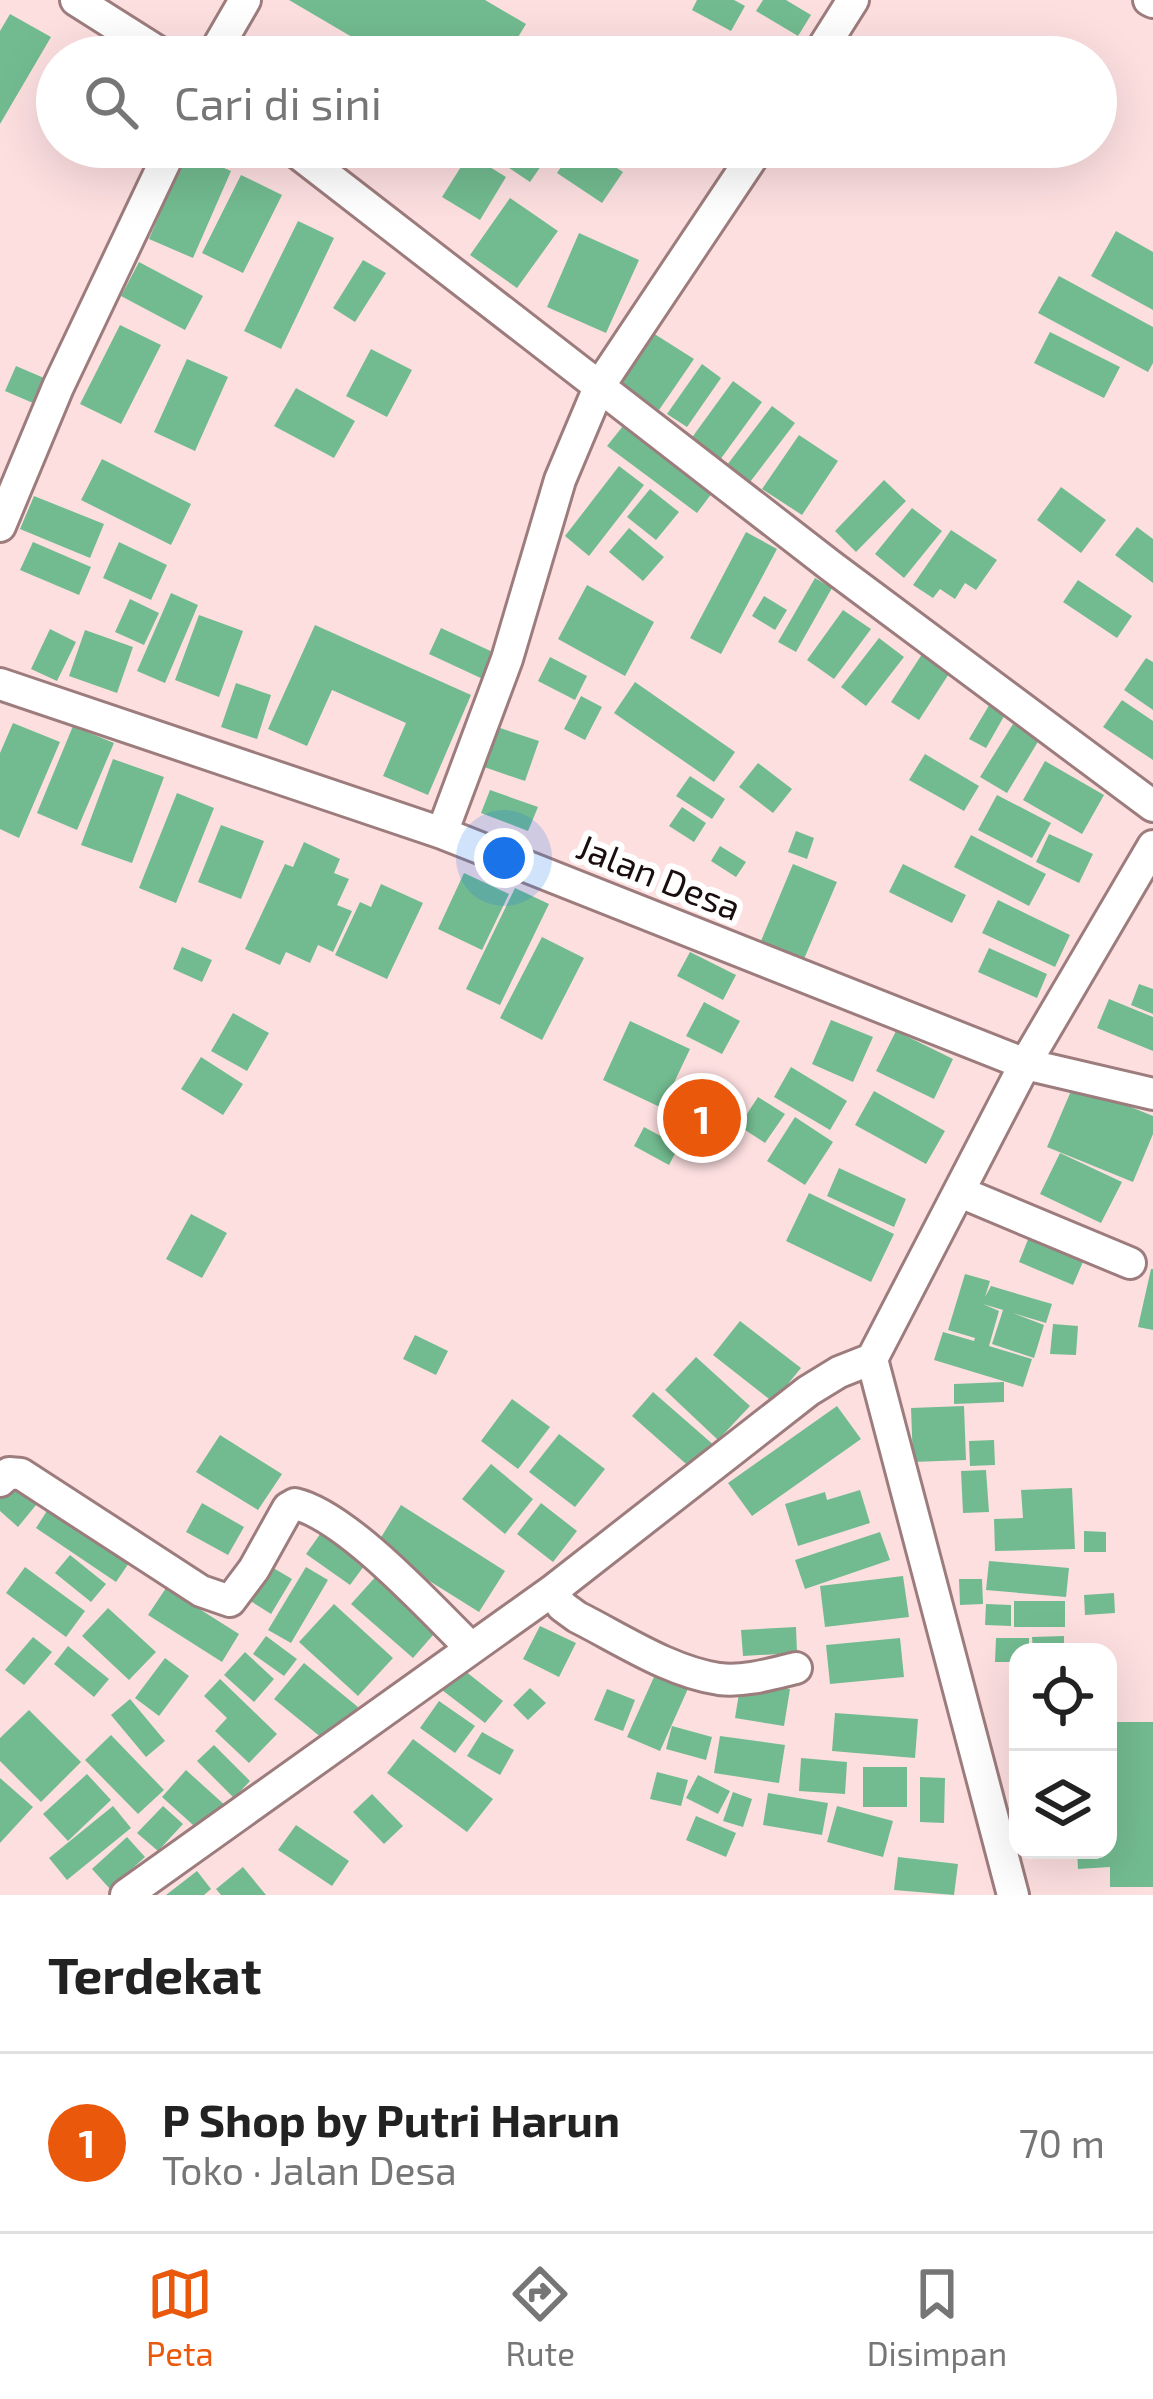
<!DOCTYPE html>
<html lang="id">
<meta charset="utf-8">
<style>
body{margin:0;font-family:"Exo 2",sans-serif;background:#f6f6f6;color:#222}
.controls{position:absolute;right:36px;bottom:36px;display:grid;overflow:hidden;border-radius:24px;box-shadow:0 12px 48px #0002}
.controls button{width:108px;height:108px;display:grid;place-items:center;padding:0;border:0;border-bottom:3px solid #e0e0e0;background:#fff;color:#222;font:60px sans-serif}
.you{position:absolute;left:504px;top:858px;width:42px;height:42px;margin:-30px;border:9px solid #fff;border-radius:50%;background:#1a73e8;box-shadow:0 0 0 18px #1a73e833}
.badge{display:grid;place-items:center;width:78px;height:78px;border-radius:50%;background:#ea580c;color:#fff;font-size:39px;font-weight:700}
.pin{position:absolute;translate:-50% -50%;border:6px solid #fff;box-shadow:0 3px 12px #0006}
.list{margin:0;padding:0;list-style:none}
h2{display:flex;justify-content:space-between;align-items:center;height:156px;margin:0;padding:0 48px;font-size:51px}
h2 small{font-size:39px;font-weight:400;color:#767676}
.list li{display:grid;grid-template-columns:78px 1fr auto;gap:36px;align-items:center;box-sizing:border-box;height:180px;padding:0 48px;border-top:3px solid #e0e0e0}
.list b{display:block;font-size:45px;white-space:nowrap}
.list p{margin:0;font-size:39px;white-space:nowrap;color:#767676}
.list em{font-size:39px;font-style:normal;color:#767676}
.icon{flex:none;width:66px;height:66px;fill:none;stroke:currentColor;stroke-width:2;stroke-linecap:round;stroke-linejoin:round}
.map{position:relative;flex:none;width:1153px;height:1895px;overflow:hidden}
.search{position:absolute;background:#fff;box-shadow:0 12px 48px #0002;left:36px;right:36px;top:36px;height:132px;display:flex;align-items:center;gap:30px;box-sizing:border-box;padding:0 42px;border-radius:66px;color:#767676;font-size:45px}
.sheet{height:336px;background:#fff}
nav{display:flex;justify-content:space-around;align-items:center;box-sizing:border-box;height:168px;border-top:3px solid #e0e0e0;background:#fff;font-size:33px;color:#767676}
nav a{display:grid;justify-items:center;gap:6px}
nav .on{color:#ea580c}
.map>svg:first-child{display:block}
.building{fill:#72bb90}
.lines{fill:none;stroke-linecap:round;stroke-linejoin:round}
.minor-casing{stroke:#9d7c7d;stroke-width:36}
.minor{stroke:#fff;stroke-width:30}
.labels{text-anchor:middle;stroke-width:12;stroke-linejoin:round;paint-order:stroke}
.street-label{font-size:36px;fill:#190d0d;stroke:#fff}
</style>
<div class="map">
<svg width="1153" height="1895" viewBox="0 0 1153 1895">
<rect width="100%" height="100%" fill="#fddfe0"/>
<path class="building" d="M289 0H485L526 24 506 57H386Z
M697 0H734L745 6 731 31 692 10Z
M763 0H786L811 15 798 36 756 11Z
M10 14 51 37 0 124V31Z
M501 147H547L552 150 530 182 494 158Z
M574 147H585L623 172 602 203 557 173Z
M186 152 231 171 193 258 149 239Z
M469 154 506 177 480 220 442 197Z
M241 175 282 195 243 273 202 253Z
M510 198 558 231 517 288 470 255Z
M298 221 334 238 281 349 244 331Z
M1116 231 1153 252V310L1091 276Z
M579 233 639 260 606 333 547 307Z
M363 260 386 273 355 322 333 308Z
M139 262 203 296 185 330 121 296Z
M1059 276 1153 327V363L1148 372 1038 313Z
M120 325 161 345 121 424 80 404Z
M1050 332 1120 367 1104 398 1034 363Z
M653 333 694 359 659 410 620 384Z
M371 349 412 370 387 417 346 396Z
M187 359 228 377 195 451 154 432Z
M702 364 721 378 687 427 667 414Z
M16 366 44 378 33 403 5 391Z
M733 381 762 402 717 464 688 443Z
M296 388 355 421 334 458 274 426Z
M772 406 795 423 750 482 727 465Z
M623 426 712 493 697 513 607 446Z
M799 435 838 461 802 515 762 489Z
M102 459 191 504 171 545 81 500Z
M619 466 644 485 589 556 565 536Z
M884 480 906 501 856 552 835 531Z
M1061 487 1106 520 1081 553 1037 520Z
M650 489 679 512 656 540 627 517Z
M34 496 104 524 90 558 20 529Z
M912 508 942 531 904 578 875 554Z
M1137 527 1153 539V583L1115 555Z
M629 528 664 557 643 581 609 552Z
M951 530 997 560 976 590 965 583 955 599 940 589 933 598 913 585Z
M746 532 777 549 721 654 690 638Z
M33 542 91 567 79 595 20 570Z
M119 542 167 565 151 600 103 578Z
M815 578 832 588 796 652 778 642Z
M1078 580 1132 616 1117 638 1063 602Z
M587 585 654 622 625 676 558 639Z
M171 593 198 605 165 683 137 671Z
M764 596 787 610 775 630 752 616Z
M130 599 159 613 144 645 115 632Z
M843 610 871 629 834 679 807 660Z
M199 615 243 631 219 697 175 680Z
M315 625 471 695 428 795 383 776 406 723 332 690 307 746 268 729Z
M441 628 497 654 485 680 429 654Z
M50 629 76 642 57 681 31 669Z
M85 630 133 647 117 693 69 676Z
M879 638 904 657 866 706 841 687Z
M926 648 954 666 919 720 891 702Z
M550 657 587 676 575 700 538 681Z
M1146 658 1153 662V710L1124 690Z
M635 682 735 752 714 782 614 713Z
M236 683 271 695 257 739 221 727Z
M581 696 602 707 585 740 564 729Z
M1122 700 1153 721V760L1103 727Z
M991 702 1007 711 986 748 969 739Z
M13 723 60 742 19 838 0 829V753Z
M1013 724 1039 740 1007 793 980 777Z
M73 726 114 743 77 830 37 813Z
M497 727 539 741 525 781 484 767Z
M925 754 979 786 964 811 909 780Z
M113 759 164 777 132 863 81 845Z
M1045 761 1104 795 1082 834 1023 800Z
M758 763 792 789 773 813 739 787Z
M690 776 725 799 712 819 676 796Z
M490 790 538 807 528 831 481 813Z
M177 793 214 808 176 903 139 888Z
M997 795 1051 823 1032 858 978 830Z
M682 807 706 823 694 842 669 826Z
M221 825 264 841 241 899 198 882Z
M796 831 814 838 807 859 788 852Z
M1049 834 1093 854 1079 883 1036 862Z
M971 835 1046 874 1029 906 954 867Z
M304 842 340 859 334 873 349 879 337 905 352 911 333 952 318 945 310 963 286 952 280 965 245 949 285 864 293 867Z
M720 846 746 862 736 877 711 861Z
M793 864 837 882 804 959 761 941Z
M903 864 966 895 952 923 889 892Z
M464 873 509 894 482 950 438 929Z
M381 884 423 903 387 979 335 955 360 902 371 907Z
M515 888 549 904 500 1005 466 989Z
M998 900 1070 935 1055 967 982 933Z
M542 937 584 958 542 1040 500 1018Z
M182 947 212 960 202 982 173 969Z
M989 948 1047 974 1037 998 978 972Z
M690 952 736 975 723 1000 677 976Z
M1139 984 1153 989V1014L1131 1005Z
M1109 999 1153 1017V1051L1097 1028Z
M704 1002 740 1021 722 1054 686 1036Z
M233 1013 269 1033 247 1071 211 1051Z
M831 1020 873 1037 853 1082 812 1064Z
M630 1021 690 1049 662 1108 603 1080Z
M896 1031 953 1059 934 1099 876 1071Z
M201 1057 243 1084 223 1115 181 1089Z
M791 1067 847 1101 830 1130 774 1097Z
M1074 1084 1153 1116V1134L1133 1182 1047 1147Z
M874 1091 945 1131 926 1164 855 1125Z
M685 1097 732 1116 716 1153 669 1134Z
M758 1097 785 1114 765 1143 739 1126Z
M795 1117 833 1142 805 1185 767 1161Z
M644 1127 679 1146 669 1165 634 1146Z
M1060 1153 1122 1182 1101 1223 1040 1194Z
M839 1168 906 1199 894 1227 827 1196Z
M809 1193 894 1234 871 1282 786 1241Z
M191 1214 227 1233 202 1278 166 1259Z
M1031 1232 1086 1255 1073 1285 1019 1262Z
M1151 1269H1153V1330L1138 1327Z
M965 1274 990 1281 985 1297 991 1286 1052 1304 1046 1323 1013 1313 1044 1325 1034 1358 992 1344 1003 1310 983 1304 999 1311 989 1346 1032 1359 1023 1387 934 1360 943 1332 974 1341 975 1338 948 1330Z
M740 1321 801 1368 773 1402 713 1355Z
M1053 1324 1078 1326 1076 1355 1050 1354Z
M415 1335 448 1351 436 1375 403 1359Z
M696 1357 750 1406 718 1440 665 1390Z
M1004 1382V1402L954 1404V1384Z
M653 1392 716 1447 694 1471 632 1416Z
M512 1399 550 1427 518 1469 481 1441Z
M837 1406 861 1439 752 1516 728 1483Z
M964 1406 966 1460 913 1462 911 1408Z
M559 1434 605 1469 575 1507 529 1472Z
M220 1435 282 1474 258 1510 196 1472Z
M994 1440 995 1465 970 1466 969 1441Z
M491 1464 533 1499 505 1534 462 1499Z
M986 1470 989 1512 963 1513 961 1471Z
M12 1476 41 1499 18 1527 0 1511V1492Z
M1072 1488 1075 1549 995 1551 994 1519 1023 1518 1021 1490Z
M860 1490 870 1523 798 1546 785 1504 825 1492 827 1500Z
M54 1500 135 1554 116 1582 36 1528Z
M202 1503 244 1527 228 1555 186 1532Z
M541 1503 577 1531 553 1562 517 1534Z
M401 1505 505 1571 479 1612 375 1547Z
M323 1530 367 1562 350 1585 306 1554Z
M1084 1531 1106 1532V1552H1084Z
M880 1532 890 1560 805 1589 795 1560Z
M70 1555 106 1584 91 1602 55 1573Z
M989 1561 1069 1568 1066 1597 986 1590Z
M270 1566 292 1579 271 1614 249 1600Z
M25 1567 85 1611 66 1637 6 1593Z
M306 1567 328 1580 291 1643 268 1630Z
M379 1573 440 1627 413 1658 351 1604Z
M903 1576 909 1617 825 1627 820 1586Z
M959 1579H982L983 1604 960 1605Z
M166 1588 239 1634 222 1662 148 1615Z
M1114 1593 1115 1613 1085 1615 1084 1595Z
M1014 1601H1065V1627H1014Z
M334 1604 393 1658 358 1696 299 1642Z
M986 1604 1011 1605V1626L985 1625Z
M108 1608 156 1652 129 1680 82 1636Z
M540 1626 576 1643 559 1677 523 1659Z
M796 1627 797 1653 743 1656 741 1630Z
M266 1636 297 1659 284 1676 253 1654Z
M1064 1636V1652H1033L1032 1637Z
M33 1637 52 1652 24 1685 5 1670Z
M900 1638 904 1677 830 1684 826 1645Z
M996 1638H1029V1652H1018V1662H995Z
M68 1646 109 1679 94 1697 54 1664Z
M245 1652 274 1679 254 1702 224 1675Z
M165 1658 189 1676 159 1716 135 1698Z
M304 1663 358 1707 328 1743 274 1699Z
M460 1667 503 1701 485 1723 442 1690Z
M658 1668 691 1682 660 1751 627 1737Z
M220 1679 277 1734 249 1763 215 1731 227 1718 204 1696Z
M741 1681 790 1689 784 1726 735 1718Z
M530 1688 546 1703 528 1720 513 1705Z
M607 1689 635 1700 623 1731 594 1720Z
M130 1699 165 1741 146 1757 111 1715Z
M439 1701 475 1726 455 1753 420 1728Z
M29 1710 81 1762 41 1802 0 1761V1738Z
M835 1713 918 1719 915 1758 832 1751Z
M1109 1722H1153V1887H1110V1867L1078 1869 1077 1850H1108Z
M672 1726 712 1737 706 1760 666 1749Z
M482 1732 514 1750 500 1775 467 1756Z
M111 1735 164 1790 138 1814 85 1760Z
M720 1736 785 1745 779 1783 714 1773Z
M413 1739 493 1799 467 1832 387 1773Z
M214 1745 250 1781 234 1798 197 1761Z
M801 1758 847 1762 845 1794 799 1791Z
M863 1767H907V1807H863Z
M186 1770 227 1807 202 1833 162 1797Z
M657 1772 688 1780 681 1806 650 1799Z
M87 1774 111 1800 68 1841 43 1814Z
M698 1775 730 1791 718 1814 686 1798Z
M920 1777 945 1778 944 1823 920 1822Z
M0 1778 33 1807 0 1843Z
M733 1792 752 1799 743 1827 723 1821Z
M768 1793 828 1803 822 1835 763 1825Z
M372 1794 403 1826 384 1844 353 1812Z
M113 1806 131 1828 67 1880 49 1858Z
M163 1806 183 1824 158 1851 137 1833Z
M837 1806 893 1821 883 1857 827 1842Z
M696 1816 736 1833 726 1857 686 1840Z
M296 1825 349 1861 332 1886 278 1850Z
M127 1837 145 1857 110 1889 92 1869Z
M898 1857 958 1864 954 1895 894 1890Z
M243 1867 266 1895H221L216 1889Z
M197 1871 211 1889 204 1895H166Z"/>
<g class="lines">
<g class="minor-casing">
<path id="minor" d="M76 0 166 57
M1149 0 1153 2
M212 57 245 0
M817 57 853 0
M290 147 831 566 1153 806
M0 526 58 387 172 147
M0 684 442 833 1025 1064 1153 1094
M442 833 507 659 560 480 600 385 759 147
M960 1192 1130 1263
M0 1481 9 1473 21 1474 201 1591 230 1601 254 1569 288 1508 295 1504C347 1516 430 1608 470 1647
M552 1591 562 1606 577 1617C621 1639 670 1672 719 1679 745 1682 771 1674 796 1668
M126 1895 552 1591 808 1391 839 1372 872 1359
M1013 1895 872 1359 1025 1064 1153 846"/>
</g>
<use href="#minor" class="minor"/>
</g>
<g class="labels">
<g class="street-label">
<text transform="translate(659 877) rotate(22)" y="13">Jalan Desa</text>
</g>
</g>
</svg>
<div class="controls">
<button><svg class="icon" aria-label="locate" viewBox="0 0 24 24"><circle cx="12" cy="12" r="6"/><path d="M12 2v4M12 18v4M2 12h4M18 12h4"/></svg></button>
<button><svg class="icon" aria-label="layers" viewBox="0 0 24 24"><path d="M12 4l9 5-9 5-9-5zM3 14l9 5 9-5"/></svg></button>
</div>
<div class="you"></div>
<div class="pin badge" style="left:702px;top:1118px">1</div>
<div class="search"><svg class="icon" aria-label="search" viewBox="0 0 24 24"><circle cx="10" cy="10" r="6"/><path d="M15 15l6 6"/></svg>Cari di sini</div>
</div>
<section class="sheet">
<h2>Terdekat<small></small></h2>
<ul class="list">
<li><span class="badge">1</span><div><b>P Shop by Putri Harun</b><p>Toko · Jalan Desa</p></div><em>70 m</em></li>
</ul>
</section>
<nav>
<a class="on"><svg class="icon" aria-label="map" viewBox="0 0 24 24"><path d="M3 6l6-2 6 2 6-2v14l-6 2-6-2-6 2zM9 4v14M15 6v14"/></svg>Peta</a>
<a><svg class="icon" aria-label="directions" viewBox="0 0 24 24"><path d="M12 3l9 9-9 9-9-9zM9 14v-3h6M13 9l2 2-2 2"/></svg>Rute</a>
<a><svg class="icon" aria-label="saved" viewBox="0 0 24 24"><path d="M7 4h10v16l-5-4-5 4z"/></svg>Disimpan</a>
</nav>
